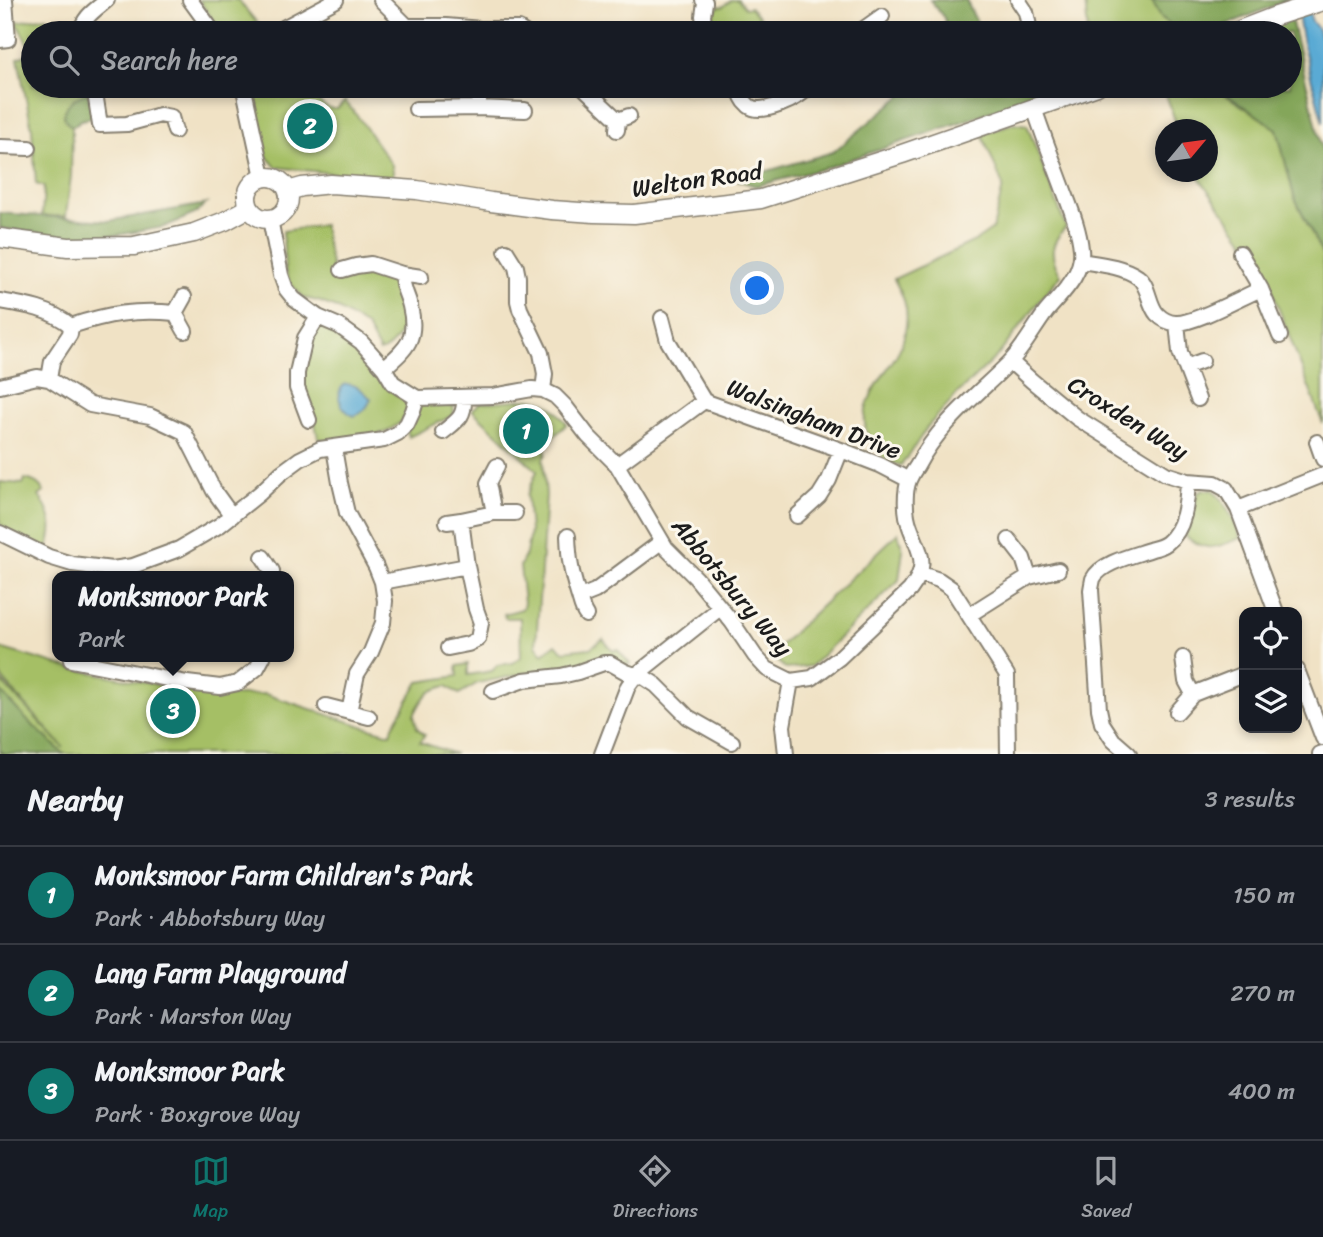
<!DOCTYPE html>
<meta charset="utf-8">
<style>
body{margin:0;font-family:Sriracha,sans-serif;background:#20242c;color:#f1f3f6}
.controls{position:absolute;right:21px;bottom:21px;display:grid;overflow:hidden;border-radius:14px;box-shadow:0 4px 10px #0003}
.controls button{width:63px;height:63px;display:grid;place-items:center;padding:0;border:0;border-bottom:2px solid #363941;background:#171b24;color:#f1f3f6;font:35px sans-serif}
.compass{position:absolute;left:1155px;top:119px;width:63px;height:63px;border-radius:50%;background:#171b24;box-shadow:0 4px 10px #0003;rotate:61deg}
.you{position:absolute;left:758px;top:289px;width:24px;height:24px;margin:-18px;border:5px solid #fff;border-radius:50%;background:#1a73e8;box-shadow:0 0 0 10px #1a73e833}
.badge{display:grid;place-items:center;width:46px;height:46px;border-radius:50%;background:#0f766e;color:#fff;font-size:23px;font-weight:700}
.pin{position:absolute;translate:-50% -50%;border:4px solid #fff;box-shadow:0 2px 7px #0006}
.popup{position:absolute;left:52px;top:571px;width:242px;height:91px;box-sizing:border-box;display:grid;place-content:center;border-radius:14px;background:#171b24;filter:drop-shadow(0 2px 5px #0005);font-size:23px;white-space:nowrap;color:#9ea1a6}
.popup b{font-size:26px;color:#f1f3f6}
.popup::after{content:'';position:absolute;left:50%;top:100%;margin-left:-14px;border:14px solid transparent;border-top-color:#171b24}
.list{margin:0;padding:0;list-style:none}
h2{display:flex;justify-content:space-between;align-items:center;height:91px;margin:0;padding:0 28px;font-size:30px}
h2 small{font-size:23px;font-weight:400;color:#9ea1a6}
.list li{display:grid;grid-template-columns:46px 1fr auto;gap:21px;align-items:center;box-sizing:border-box;height:98px;padding:0 28px;border-top:2px solid #363941}
.list b{display:block;font-size:26px;white-space:nowrap}
.list p{margin:0;font-size:23px;white-space:nowrap;color:#9ea1a6}
.list em{font-size:23px;font-style:normal;color:#9ea1a6}
.icon{flex:none;width:38px;height:38px;fill:none;stroke:currentColor;stroke-width:2;stroke-linecap:round;stroke-linejoin:round}
.map{position:relative;flex:none;width:1323px;height:754px;overflow:hidden}
.search{position:absolute;background:#171b24;box-shadow:0 4px 10px #0003;left:21px;right:21px;top:21px;height:77px;display:flex;align-items:center;gap:18px;box-sizing:border-box;padding:0 24px;border-radius:38px;color:#9ea1a6;font-size:26px}
.sheet{height:385px;background:#171b24}
nav{display:flex;justify-content:space-around;align-items:center;box-sizing:border-box;height:98px;border-top:2px solid #363941;background:#171b24;font-size:19px;color:#9ea1a6}
nav a{display:grid;justify-items:center;gap:4px}
nav .on{color:#0f766e}
.map>svg:first-child{display:block}
.green{fill:#a5bf65;stroke:#606e40;stroke-width:2}
.forest{fill:#84a65a;stroke:#50613b;stroke-width:2}
.water{fill:#5aaad4;stroke:#3b6378;stroke-width:2}
.lines{fill:none;stroke-linecap:round;stroke-linejoin:round}
.minor-casing{stroke:#867f70;stroke-width:18}
.tertiary-casing{stroke:#867f70;stroke-width:21}
.minor{stroke:#fff;stroke-width:14}
.tertiary{stroke:#fff;stroke-width:18}
.labels{text-anchor:middle;stroke-width:6;stroke-linejoin:round;paint-order:stroke}
.street-label{font-size:24px;fill:#1c1c1c;stroke:#fbf7ec}
</style>
<div class="map">
<svg width="1323" height="754" viewBox="0 0 1323 754">
<rect width="100%" height="100%" fill="#fbf7ec"/>
<filter id="ink" filterUnits="userSpaceOnUse"><feTurbulence type="fractalNoise" baseFrequency=".0143" numOctaves="2"/><feDisplacementMap in="SourceGraphic" scale="14" xChannelSelector="R" yChannelSelector="G"/><feConvolveMatrix kernelMatrix="1 2 1 2 8 2 1 2 1" color-interpolation-filters="sRGB"/></filter>
<filter id="wash" filterUnits="userSpaceOnUse"><feTurbulence type="fractalNoise" baseFrequency=".00686" numOctaves="4" result="noise"/><feDisplacementMap in="SourceGraphic" scale="28" xChannelSelector="R" yChannelSelector="G"/><feGaussianBlur stdDeviation="1.57" result="paint"/><feColorMatrix in="noise" values="0 0 0 0 0 0 0 0 0 0 0 0 0 0 0 0 0 1.4 0 .05"/><feComposite in="paint" operator="in"/></filter>
<g filter="url(#wash)">
<rect width="100%" height="100%" fill="#f0e2c5"/>
<path class="green" d="M199 0H238L263 30 257 33H222Z
M732 0H738L745 8 750 7 772 33H715C712 22 711 15 719 6L722 7Z
M1085 0H1152L1161 17 1181 33H1088Z
M46 17 62 33H33V86H85L92 111 91 118 81 120 72 127 71 176 66 216H42L44 187 36 184 32 129 18 58 28 54 29 46 16 22Z
M249 86H320L315 96C321 105 327 110 337 109L345 101 359 118 392 165 394 180 276 167 267 157 262 129Z
M1163 86H1224V94L1277 129 1294 196 1323 256V424L1262 265 1195 172H1208V130L1178 129Z
M1014 123 1027 125 1066 227C1050 243 1049 257 1061 275L1044 295 999 354 958 393 928 426 907 458 901 465C889 463 882 458 875 448 849 415 878 384 896 356 901 348 905 335 906 325 909 307 902 294 894 279L977 240 993 229 1003 186 982 134Z
M323 225 333 274C345 273 371 266 382 272 396 280 404 314 401 328 400 338 389 349 380 352L366 326 336 308 318 301 304 298 290 283 285 270 283 231Z
M320 327C343 336 363 351 378 371 381 376 382 382 386 386 395 395 405 397 409 410L401 422 386 432 366 437 327 442 318 438 312 409 302 390 307 345Z
M529 399C551 403 554 407 567 424L545 445 546 454 543 459 546 495 536 645 543 654 556 644 562 651 590 648 603 639 613 651 617 649 630 664 626 665 613 657 604 655 583 662 478 683 459 694 447 686C427 690 423 697 414 715L417 728 425 735 420 742 455 754H0V680L64 748 0 676V648L72 669 217 696 265 694 362 726 391 734 393 726 419 682 458 676 457 666 468 664V675L492 671 497 665 513 663 521 657 520 618H505L504 614 522 609 524 603 520 566 526 554 530 532 527 495 537 471 472 410 480 403Z
M453 402 454 415 409 437 407 432 420 405Z
M25 479C34 481 39 483 44 492L39 496C52 514 55 529 47 549L8 531 0 525V482L23 484Z
M1203 490H1213C1228 506 1233 518 1241 538 1216 547 1208 554 1185 536L1193 518 1197 493Z
M898 533 903 550 899 580 811 666 786 669 770 655Z"/>
<path class="forest" d="M930 0H966L982 33H949L944 18Z
M1152 0H1288L1206 33H1181L1161 17Z
M1291 19 1323 152V256L1294 196 1277 129 1224 93V86H1290V33H1251Z
M913 86H1059L961 122 822 169 756 186 736 180 833 152Z
M88 93 92 111 91 118 81 120 72 127C53 113 72 97 88 93Z
M206 204 195 214 164 227 117 235 76 238 0 228V213L108 221Z
M0 691 26 719 64 754H4L0 750Z"/>
<path class="water" d="M1295 0H1305L1312 21 1318 29 1323 44V123C1315 93 1307 64 1301 34 1299 22 1298 11 1295 0Z
M345 384C357 384 363 391 371 399 367 408 363 413 354 416 341 410 333 394 345 384Z"/>
</g>
<g filter="url(#ink)">
<g class="lines">
<g class="minor-casing">
<path id="minor" d="M190 0 214 33
M381 0 407 26H446L481 29H519L525 33
M703 0 705 2 703 16 706 33
M1018 0 1026 12 1030 31
M80 33C84 16 94 11 107 0
M274 33 336 0
M858 33 882 16
M0 40 8 39 5 0
M94 86 100 125 127 124 160 115 171 117 175 131
M242 86 245 94 263 177
M582 86 618 120
M739 86C741 94 742 100 749 106 761 116 802 98 809 86
M479 108 525 110
M416 109 479 108V86
M617 130 618 120 629 116
M0 147 29 148
M270 219 281 275 286 289 294 299 318 317 339 326 361 342 384 368 393 383 417 398
M506 251 516 267 518 277V301L520 309 541 353 545 374 543 390
M1240 253 1261 289 1280 336
M1081 261C1099 264 1122 266 1138 277 1149 285 1148 304 1157 314 1162 319 1169 323 1176 323 1194 324 1242 297 1261 289
M342 270 356 266 371 264 402 274 421 277
M0 301C25 305 51 309 71 326
M175 313 185 331
M662 318 668 341 704 401 841 450 880 465 909 480
M1177 323 1180 352 1198 399
M1011 362 1032 381 1077 418 1166 474 1188 481 1215 483 1226 489 1238 509 1276 612
M1186 367 1202 361
M384 368C407 348 418 339 410 306 407 292 402 290 402 274
M49 379 52 361 70 334 71 326C107 314 136 309 175 313L184 297
M0 386 37 377 49 379 90 405 150 416 184 432 214 491 232 516
M417 398 493 396 532 389 543 390 555 396 565 406 588 436 617 465 666 548 696 578 732 622 755 656 767 669 791 681 812 678 839 658 910 590C930 564 920 554 910 527 905 514 904 493 909 480 911 475 914 470 917 466 939 424 976 396 1009 363 1023 349 1034 328 1046 312 1061 294 1084 274 1081 249 1079 228 1070 207 1063 188 1053 161 1043 135 1034 108
M309 420 297 388V373L305 338 318 317
M443 432C458 420 465 417 464 397
M1317 442 1323 459
M334 448 340 483 347 513 376 567 382 582 385 601 383 623 371 652 357 674 349 712
M617 465 704 401
M497 466 488 483 494 513H515
M1238 509 1323 475
M797 516 819 496 829 480 841 450
M447 522 461 520
M0 533 49 557 72 564 112 569 133 566 179 549 220 525 260 493 281 473 300 459 320 449 384 440 398 433 407 424 413 411 417 398
M568 536C569 560 571 571 578 594 581 602 581 608 586 615
M1009 540 1023 558 1029 577
M263 557 272 571V576
M921 574 939 580 952 589 1007 675 1008 754
M382 582 467 566
M580 597 595 591 661 542
M969 615 1029 577 1058 570
M448 648 468 644 478 639 481 623 476 609 467 566 461 520 494 513
M1183 658 1186 681 1193 694
M71 660 187 683 220 687 238 683 257 668 263 657
M1297 670 1323 738
M493 691 524 680 561 676 578 672 604 663H610L626 672 645 678 656 685 688 717 732 742
M326 706 369 717
M1177 712 1193 694 1244 674
M602 754 628 686 636 675 720 608
M786 754 783 726 791 681
M1129 754 1113 740 1102 723 1099 709 1091 590C1091 589 1093 579 1093 579 1101 562 1136 555 1152 549 1157 548 1163 546 1167 543 1185 529 1187 502 1188 481
M1320 754 1323 753"/>
</g>
<g class="tertiary-casing">
<path id="tertiary" d="M1232 33 1276 16 1323 1
M247 198a21 21 0 1 1 42 0a21 21 0 1 1-42 0Z
M288 191 302 187 331 184 417 190 491 202 552 210 594 213 634 214 761 199 902 154 1097 86
M0 238 68 247 134 246 194 233 225 221 249 208"/>
</g>
<use href="#minor" class="minor"/>
<use href="#tertiary" class="tertiary"/>
</g>
</g>
<g class="labels">
<g class="street-label">
<text transform="translate(697 180) rotate(-8)" y="8">Welton Road</text>
<text transform="translate(1128 418) rotate(32)" y="8">Croxden Way</text>
<text transform="translate(814 419) rotate(21)" y="8">Walsingham Drive</text>
<text transform="translate(732 587) rotate(50)" y="8">Abbotsbury Way</text>
</g>
</g>
</svg>
<div class="controls">
<button><svg class="icon" aria-label="locate" viewBox="0 0 24 24"><circle cx="12" cy="12" r="6"/><path d="M12 2v4M12 18v4M2 12h4M18 12h4"/></svg></button>
<button><svg class="icon" aria-label="layers" viewBox="0 0 24 24"><path d="M12 4l9 5-9 5-9-5zM3 14l9 5 9-5"/></svg></button>
</div>
<svg class="compass" viewBox="-18 -18 36 36"><path d="M0-13l5 13h-10z" fill="#e53935"/><path d="M0 13l5-13h-10z" fill="#9ea1a6"/></svg>
<div class="you"></div>
<div class="pin badge" style="left:526px;top:431px">1</div>
<div class="pin badge" style="left:310px;top:126px">2</div>
<div class="pin badge" style="left:173px;top:711px">3</div>
<div class="popup"><b>Monksmoor Park</b>Park</div>
<div class="search"><svg class="icon" aria-label="search" viewBox="0 0 24 24"><circle cx="10" cy="10" r="6"/><path d="M15 15l6 6"/></svg>Search here</div>
</div>
<section class="sheet">
<h2>Nearby<small>3 results</small></h2>
<ul class="list">
<li><span class="badge">1</span><div><b>Monksmoor Farm Children's Park</b><p>Park · Abbotsbury Way</p></div><em>150 m</em></li>
<li><span class="badge">2</span><div><b>Lang Farm Playground</b><p>Park · Marston Way</p></div><em>270 m</em></li>
<li><span class="badge">3</span><div><b>Monksmoor Park</b><p>Park · Boxgrove Way</p></div><em>400 m</em></li>
</ul>
</section>
<nav>
<a class="on"><svg class="icon" aria-label="map" viewBox="0 0 24 24"><path d="M3 6l6-2 6 2 6-2v14l-6 2-6-2-6 2zM9 4v14M15 6v14"/></svg>Map</a>
<a><svg class="icon" aria-label="directions" viewBox="0 0 24 24"><path d="M12 3l9 9-9 9-9-9zM9 14v-3h6M13 9l2 2-2 2"/></svg>Directions</a>
<a><svg class="icon" aria-label="saved" viewBox="0 0 24 24"><path d="M7 4h10v16l-5-4-5 4z"/></svg>Saved</a>
</nav>
